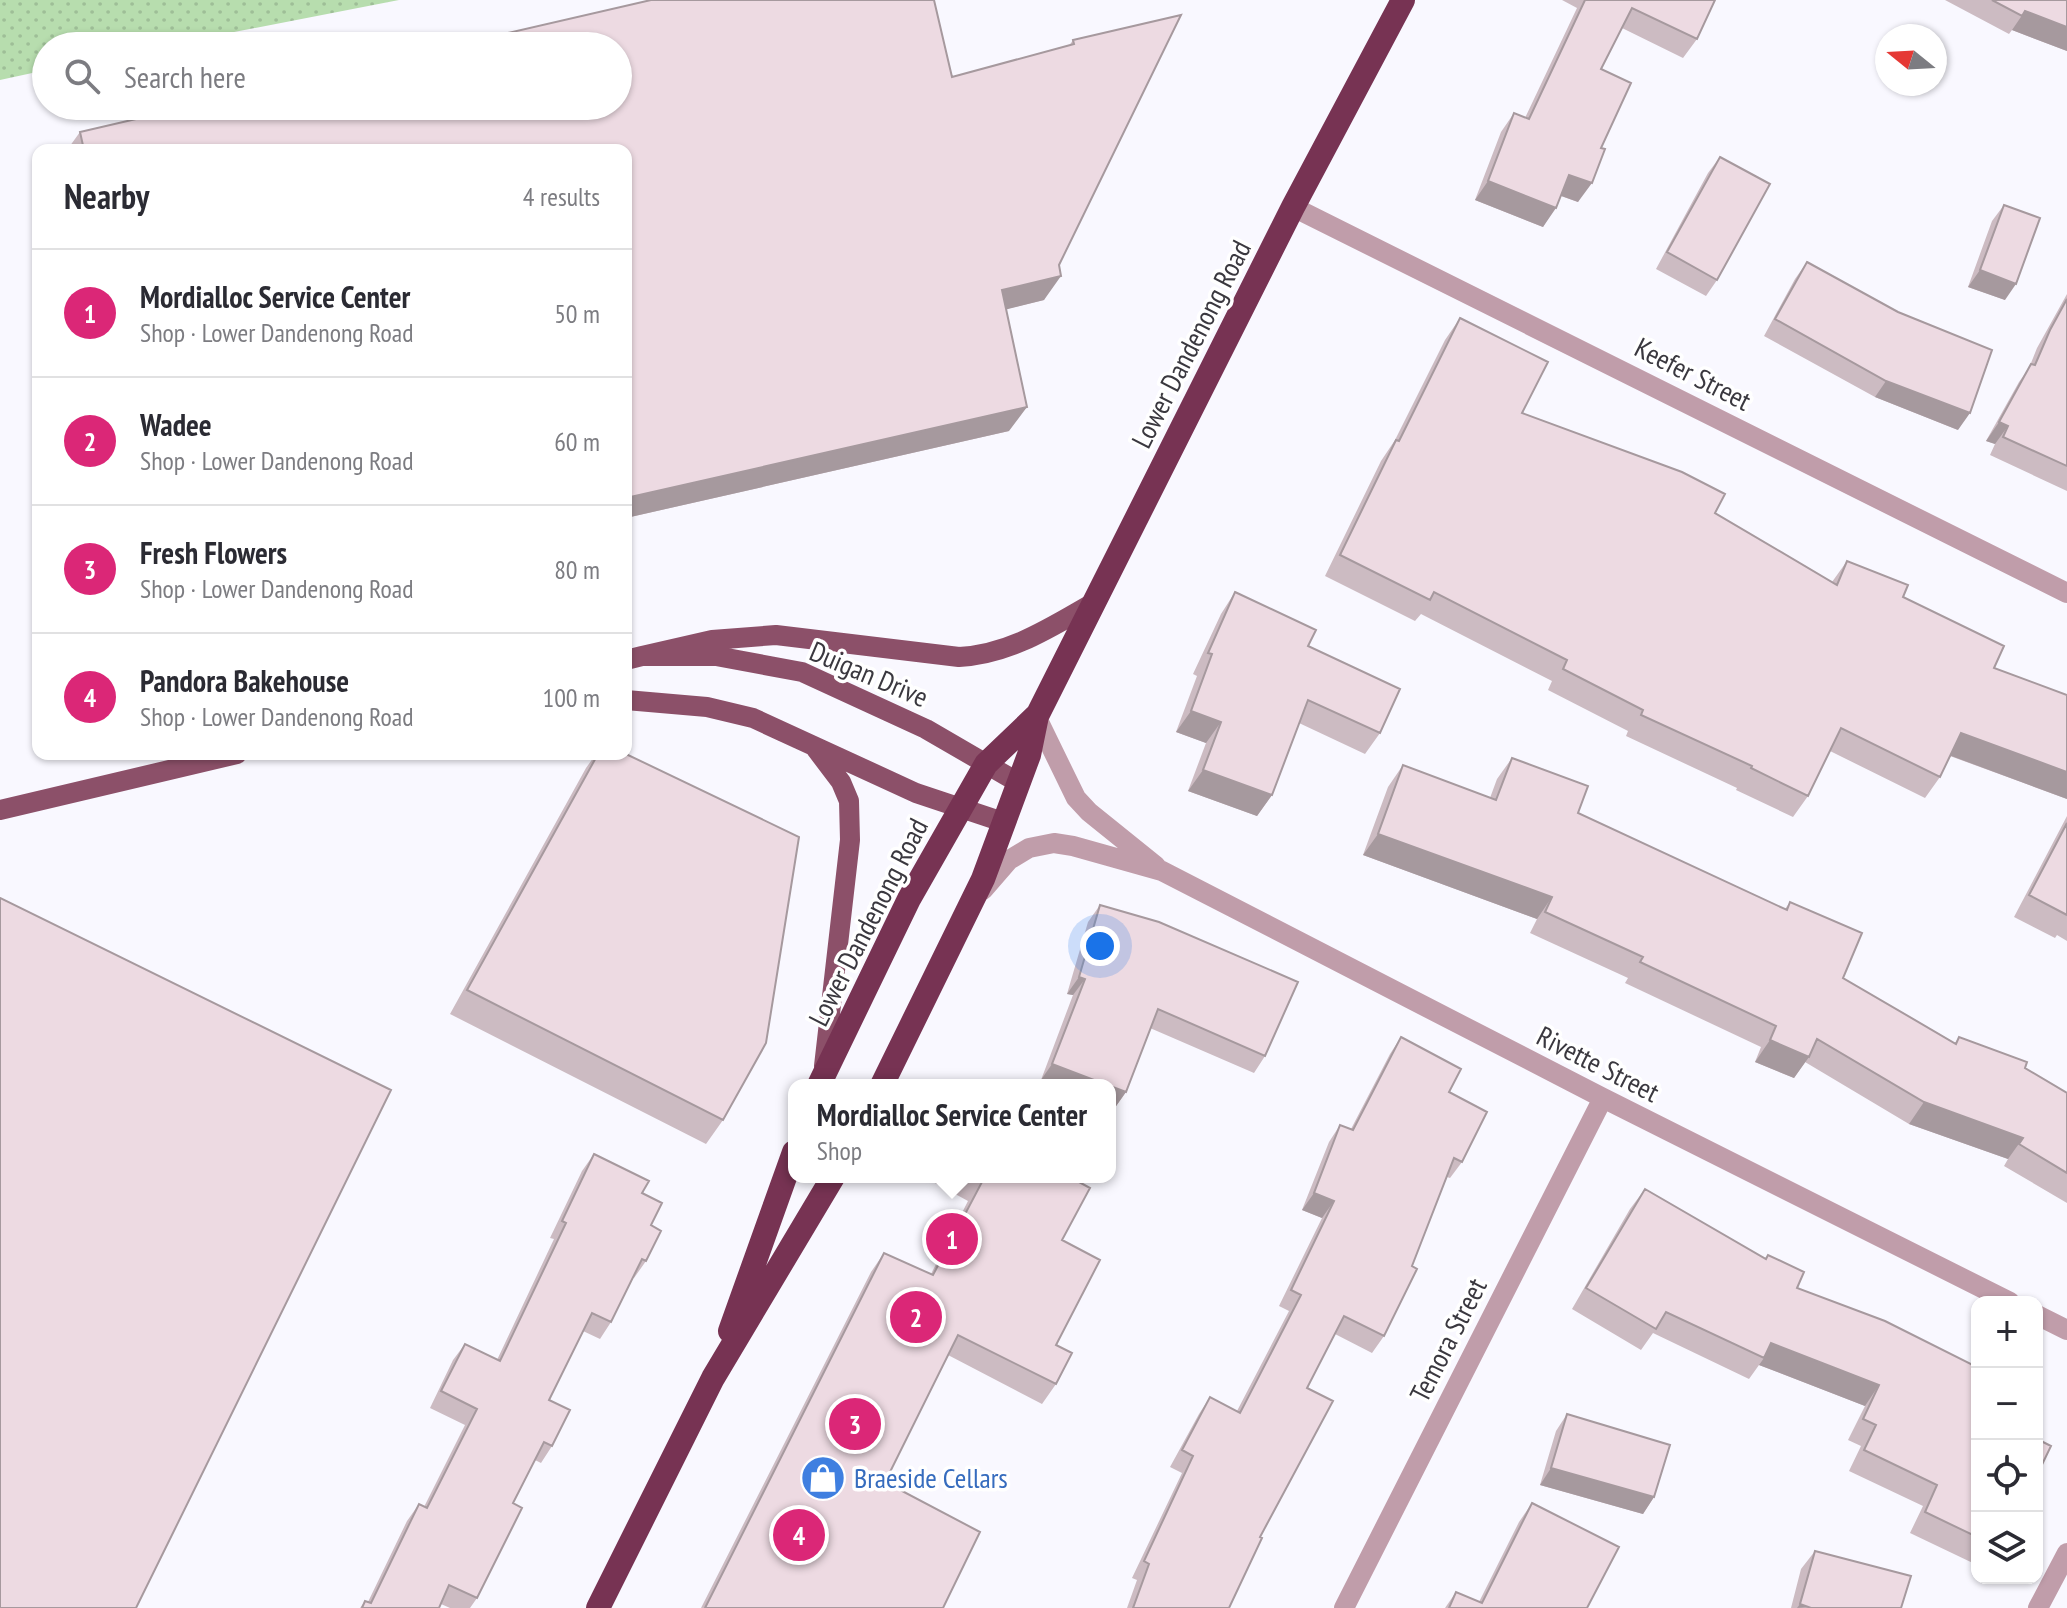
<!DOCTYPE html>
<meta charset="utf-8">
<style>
body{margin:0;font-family:"PT Sans Narrow",sans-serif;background:#f7f7f7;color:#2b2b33}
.controls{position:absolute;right:24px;bottom:24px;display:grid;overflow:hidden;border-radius:16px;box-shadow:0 2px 6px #0004}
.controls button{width:72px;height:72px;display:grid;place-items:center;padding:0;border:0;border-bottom:2px solid #e1e1e2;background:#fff;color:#2b2b33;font:40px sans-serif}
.compass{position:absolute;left:1875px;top:24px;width:72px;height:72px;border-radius:50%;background:#fff;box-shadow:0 2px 6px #0004;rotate:288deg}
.you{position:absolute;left:1100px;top:946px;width:28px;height:28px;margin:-20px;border:6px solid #fff;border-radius:50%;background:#1a73e8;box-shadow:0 0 0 12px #1a73e833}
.badge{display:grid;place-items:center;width:52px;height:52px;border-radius:50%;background:#db2777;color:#fff;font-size:26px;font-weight:700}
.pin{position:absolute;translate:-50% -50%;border:4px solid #fff;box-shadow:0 2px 8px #0006}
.popup{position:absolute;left:788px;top:1079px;width:328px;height:104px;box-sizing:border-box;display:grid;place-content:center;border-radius:16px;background:#fff;filter:drop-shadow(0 2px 6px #0005);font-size:26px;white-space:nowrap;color:#7c7c81}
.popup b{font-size:30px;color:#2b2b33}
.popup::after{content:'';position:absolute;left:50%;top:100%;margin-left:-16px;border:16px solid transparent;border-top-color:#fff}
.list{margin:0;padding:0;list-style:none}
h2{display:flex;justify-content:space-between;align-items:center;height:104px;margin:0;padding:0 32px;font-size:34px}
h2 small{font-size:26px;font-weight:400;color:#7c7c81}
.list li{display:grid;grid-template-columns:52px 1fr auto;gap:24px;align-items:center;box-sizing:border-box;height:128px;padding:0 32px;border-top:2px solid #e1e1e2}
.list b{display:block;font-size:30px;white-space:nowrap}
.list p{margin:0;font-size:26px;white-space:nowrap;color:#7c7c81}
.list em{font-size:26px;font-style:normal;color:#7c7c81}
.icon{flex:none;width:44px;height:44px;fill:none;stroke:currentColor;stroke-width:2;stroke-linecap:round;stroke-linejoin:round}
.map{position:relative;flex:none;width:2067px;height:1608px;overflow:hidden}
.search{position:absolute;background:#fff;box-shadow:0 2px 6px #0004;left:32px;top:32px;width:600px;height:88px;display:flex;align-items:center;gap:20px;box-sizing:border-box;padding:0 28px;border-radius:44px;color:#7c7c81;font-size:30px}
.panel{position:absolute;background:#fff;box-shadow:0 2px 6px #0004;left:32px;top:144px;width:600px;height:616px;border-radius:16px}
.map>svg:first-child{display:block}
.grass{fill:url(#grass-dots)}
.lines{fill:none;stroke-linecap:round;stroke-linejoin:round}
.minor{stroke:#c09daa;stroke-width:20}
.major{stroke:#8c5069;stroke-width:20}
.highway{stroke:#773353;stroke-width:24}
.wall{fill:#ccbbc2}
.shaded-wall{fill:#a6999e}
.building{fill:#eddae2;stroke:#a6999e;stroke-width:2}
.labels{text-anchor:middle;stroke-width:7;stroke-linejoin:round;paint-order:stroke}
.street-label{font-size:28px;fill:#3a383f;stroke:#fff}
.shop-label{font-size:28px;fill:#366cbe;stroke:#fff;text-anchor:start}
</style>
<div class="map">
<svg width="2067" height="1608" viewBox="0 0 2067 1608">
<defs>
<pattern id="grass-dots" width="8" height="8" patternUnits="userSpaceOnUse" patternTransform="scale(2)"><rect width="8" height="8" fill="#b7ddae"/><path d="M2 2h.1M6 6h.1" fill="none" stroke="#9ebe97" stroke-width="1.8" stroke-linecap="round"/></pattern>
</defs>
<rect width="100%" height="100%" fill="#f9f8ff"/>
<path class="grass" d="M0 0H399L162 46H46V70L0 80Z"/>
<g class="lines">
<path class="minor" d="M1293 207 2067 593
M1036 716 1076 798 1089 812 1156 866
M983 890 1009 860 1029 848 1054 843 1073 846 1162 871 1603 1098 2010 1302
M2037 1315 2067 1330
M1344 1608 1603 1098
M2038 1608 2067 1553"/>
<path class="major" d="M642 656 712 640 776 635 959 657C1011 654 1051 627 1095 602
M626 660 642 656H716L802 672 926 729 1019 783
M626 700 707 707 753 718 916 793 1003 822
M816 749 841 782 849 801 850 840 824 1066
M0 810 237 754"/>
<path class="highway" d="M819 1085 909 899 986 764 1036 716
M882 1085 983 879 1029 755 1037 716 1293 207 1403 0
M730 1331 794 1152
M598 1608 713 1378 833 1177"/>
</g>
<path class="wall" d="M1562 0H1715L1697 39 1683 58 1622 28 1601 69V148L1578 202 1561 196 1543 227 1475 200 1501 132 1514 113 1525 118 1577 8Z
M1945 0H2067V51L2012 30 2009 34Z
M1181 15 1059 265 1044 300 1006 309 1009 431 626 518V150H67L80 132 952 77 1069 46 1073 40Z
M1720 157 1717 280 1706 296 1656 269 1708 173Z
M2004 205 2005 300 1968 287 1992 221Z
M1807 262 1958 430 1875 397 1764 336 1795 279Z
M2067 294V491L1990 455 1995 444 1986 441 2019 382 2029 368 2037 348Z
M1460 318 1522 413 1715 513 1832 582 1847 561 1903 597 1994 668 2067 695V799L1950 756 1940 777 1925 798 1830 751 1808 796 1793 817 1736 790 1737 788 1626 736 1628 731 1548 690 1552 681 1421 614 1415 621 1325 576 1381 461 1395 440 1445 340Z
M1235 592 1308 646 1380 733 1365 754 1299 723 1272 795 1257 816 1188 791 1206 743 1176 732 1197 676 1193 674 1221 614Z
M596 754H626L723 1120 706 1144 450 1014 586 768Z
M1512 758 1578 813 1785 909 1790 902 1843 978 1955 1043 1959 1037 2025 1068 2067 1093V1203L2004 1166 2008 1159 1909 1124 1805 1062 1794 1078 1755 1062 1761 1047 1625 983 1628 978 1530 933 1537 919 1363 855 1388 787 1403 765 1490 798 1497 779Z
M2067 816V941L2057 935 2055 938 2014 917Z
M1100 905 1265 1056 1254 1073 1150 1028 1126 1092 1114 1109 1110 1107V1085H1053L1041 1080 1073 995 1067 994 1088 922Z
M1401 1037 1449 1092 1462 1162 1450 1178 1447 1177 1384 1336 1372 1353 1335 1334 1307 1388 1260 1537 1229 1608H1127L1137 1580 1132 1578 1182 1473 1170 1467 1199 1414 1210 1397 1237 1411 1289 1311 1279 1306 1322 1218 1302 1210 1329 1142 1340 1125 1351 1129 1390 1054Z
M594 1154 642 1193 651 1225 646 1261 634 1278 633 1277 611 1322 600 1339 583 1331 549 1400 552 1446 541 1463 535 1460 513 1503 477 1598 470 1608H450L441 1604 439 1608H360L365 1601 368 1602 407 1521 419 1504 424 1507 465 1425 430 1408 453 1360 465 1344 497 1360 554 1239 550 1238 582 1171Z
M924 1177H1070L1062 1240 1056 1345V1384L1042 1404 948 1355 885 1482 943 1608H701L871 1272 884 1253 931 1274 968 1201Z
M1645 1189 1765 1259 1768 1255 1797 1288 1977 1367V1565L1910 1533 1923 1506 1849 1471 1861 1446 1848 1440 1865 1406 1759 1365 1749 1379 1653 1333 1641 1350 1572 1309 1630 1209Z
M1567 1414 1654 1497 1643 1514 1540 1485 1556 1431Z
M1532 1503 1587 1608H1445L1456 1592 1479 1602 1519 1522Z
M1815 1551 1901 1608H1791L1801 1569Z"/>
<path class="shaded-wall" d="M2025 11 2067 27V51L2012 30Z
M1569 175 1592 183 1578 202 1556 194Z
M1488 181 1556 208 1543 227 1475 200Z
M1980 270 2016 284 2005 300 1968 287Z
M1061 276 1044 300 984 315 1002 290Z
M1886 381 1970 413 1958 430 1875 397Z
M1027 407 1009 431 626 518V498Z
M1999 422 2008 426 1995 444 1986 441Z
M1191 711 1221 722 1206 743 1176 732Z
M1961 733 2067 772V799L1946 754Z
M1203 770 1272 795 1257 816 1188 791Z
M1378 834 1552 897 1537 919 1363 855Z
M1079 977 1085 979 1073 995 1067 994Z
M1770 1040 1809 1057 1794 1078 1755 1062Z
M1052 1064 1107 1085H1053L1041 1080Z
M1110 1086 1126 1092 1114 1109 1110 1107Z
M1924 1102 2023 1138 2008 1159 1909 1124Z
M1314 1193 1334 1201 1322 1218 1302 1210Z
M1771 1343 1879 1385 1865 1406 1759 1365 1764 1358Z
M1551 1468 1654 1497 1643 1514 1540 1485Z
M1800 1604 1811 1607 1797 1608Z"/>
<path class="building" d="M651 0H934L952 77 1074 44 1073 40 1181 15 1059 265 1061 276 1002 290 1027 407 626 498V150H84L80 132 192 106H618V46H452Z
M1585 0H1715L1697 39 1632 8 1601 69 1631 83 1601 148 1605 149 1592 183 1569 175 1556 208 1488 181 1514 113 1529 119Z
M1992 0H2067V27L2025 11 2022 16Z
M1720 157 1770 184 1717 280 1667 252Z
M2004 205 2040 218 2016 284 1980 270Z
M1807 262 1898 312 1992 350 1970 413 1886 381 1775 319Z
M2067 299V466L2003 437 2008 426 1999 422 2031 364 2035 365 2050 330Z
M1460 318 1548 362 1522 413 1682 472 1725 494 1715 513 1837 585 1847 561 1908 585 1903 597 2004 646 1994 668 2067 695V772L1961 733 1940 777 1841 728 1808 796 1751 768 1752 766 1641 715 1643 710 1563 669 1567 660 1434 592 1430 600 1340 555 1396 440 1399 441Z
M1235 592 1316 630 1308 646 1400 689 1380 733 1308 700 1272 795 1203 770 1221 722 1191 711 1212 654 1208 653Z
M598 754H626L799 837 766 1043 723 1120 467 990Z
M1512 758 1588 786 1578 813 1787 910 1790 902 1862 933 1843 978 1956 1044 1959 1037 2027 1062 2025 1068 2067 1093V1173L2019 1144 2023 1138 1924 1102 1817 1039 1809 1057 1770 1040 1776 1026 1640 962 1643 957 1545 912 1552 897 1378 834 1403 765 1496 800Z
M2067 823V915L2029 895Z
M0 898 391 1090 136 1608H0Z
M1100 905 1159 922 1298 982 1265 1056 1158 1009 1126 1092 1110 1086V1085H1107L1052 1064 1085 979 1079 977Z
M1401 1037 1461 1069 1449 1092 1487 1112 1462 1162 1454 1158 1412 1266 1417 1269 1384 1336 1344 1316 1307 1388 1333 1401 1260 1537 1262 1538 1229 1608H1133L1149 1564 1144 1561 1193 1456 1182 1450 1210 1397 1240 1413 1301 1295 1291 1290 1334 1201 1314 1193 1340 1125 1353 1130Z
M594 1154 649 1181 642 1193 662 1203 651 1225 661 1231 646 1261 642 1259 611 1322 592 1313 549 1400 570 1410 552 1446 544 1442 513 1503 522 1508 477 1598 449 1585 439 1608H362L365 1601 371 1603 419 1504 427 1508 477 1409 441 1391 465 1344 500 1361 566 1223 562 1221Z
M973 1177H1070L1090 1188 1062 1240 1100 1260 1056 1345 1072 1353 1056 1384 958 1335 885 1482 980 1532 943 1608H705L884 1253 933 1275 982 1182Z
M1645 1189 1766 1259 1768 1255 1804 1272 1797 1288 1885 1321 1977 1367V1537L1925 1512 1937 1485 1864 1450 1876 1425 1863 1419 1879 1385 1771 1343 1764 1358 1666 1312 1656 1329 1586 1288Z
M1567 1414 1670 1445 1654 1497 1551 1468Z
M2037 1439 2051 1446 2037 1475Z
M1532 1503 1619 1547 1587 1608H1449L1456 1592 1482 1603Z
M1815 1551 1911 1576 1901 1608H1811L1800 1604Z"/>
<defs>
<g id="shop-disc" transform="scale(2.3)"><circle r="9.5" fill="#3f7fe0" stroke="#fff"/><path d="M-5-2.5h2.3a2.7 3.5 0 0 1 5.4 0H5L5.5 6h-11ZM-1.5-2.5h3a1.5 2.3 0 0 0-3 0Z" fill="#fff"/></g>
</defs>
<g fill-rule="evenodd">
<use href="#shop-disc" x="823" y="1478"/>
</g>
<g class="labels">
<g class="street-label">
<text transform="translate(1191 344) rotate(-63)" y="10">Lower Dandenong Road</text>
<text transform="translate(1693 374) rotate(27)" y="10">Keefer Street</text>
<text transform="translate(869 674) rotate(23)" y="10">Duigan Drive</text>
<text transform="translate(868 922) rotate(-63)" y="10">Lower Dandenong Road</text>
<text transform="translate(1598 1064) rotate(27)" y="10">Rivette Street</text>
<text transform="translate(1448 1340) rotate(-63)" y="10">Temora Street</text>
</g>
<g class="shop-label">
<text x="854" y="1488">Braeside Cellars</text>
</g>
</g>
</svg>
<div class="controls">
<button>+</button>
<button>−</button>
<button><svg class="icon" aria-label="locate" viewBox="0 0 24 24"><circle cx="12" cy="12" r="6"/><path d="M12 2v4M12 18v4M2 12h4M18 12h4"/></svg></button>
<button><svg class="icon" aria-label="layers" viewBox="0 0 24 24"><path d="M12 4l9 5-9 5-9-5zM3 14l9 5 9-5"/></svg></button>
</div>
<svg class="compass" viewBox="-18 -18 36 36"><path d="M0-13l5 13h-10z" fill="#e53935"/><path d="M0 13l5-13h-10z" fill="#7c7c81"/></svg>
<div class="you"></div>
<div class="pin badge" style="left:952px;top:1239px">1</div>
<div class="popup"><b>Mordialloc Service Center</b>Shop</div>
<div class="pin badge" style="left:916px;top:1317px">2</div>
<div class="pin badge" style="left:855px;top:1424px">3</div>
<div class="pin badge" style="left:799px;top:1535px">4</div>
<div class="search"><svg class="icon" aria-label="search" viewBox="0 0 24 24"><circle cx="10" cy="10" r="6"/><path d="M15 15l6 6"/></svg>Search here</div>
<section class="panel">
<h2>Nearby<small>4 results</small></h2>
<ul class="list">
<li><span class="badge">1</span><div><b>Mordialloc Service Center</b><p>Shop · Lower Dandenong Road</p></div><em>50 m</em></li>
<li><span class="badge">2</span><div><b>Wadee</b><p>Shop · Lower Dandenong Road</p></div><em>60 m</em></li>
<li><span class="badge">3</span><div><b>Fresh Flowers</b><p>Shop · Lower Dandenong Road</p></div><em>80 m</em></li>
<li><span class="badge">4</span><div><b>Pandora Bakehouse</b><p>Shop · Lower Dandenong Road</p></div><em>100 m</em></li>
</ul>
</section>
</div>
